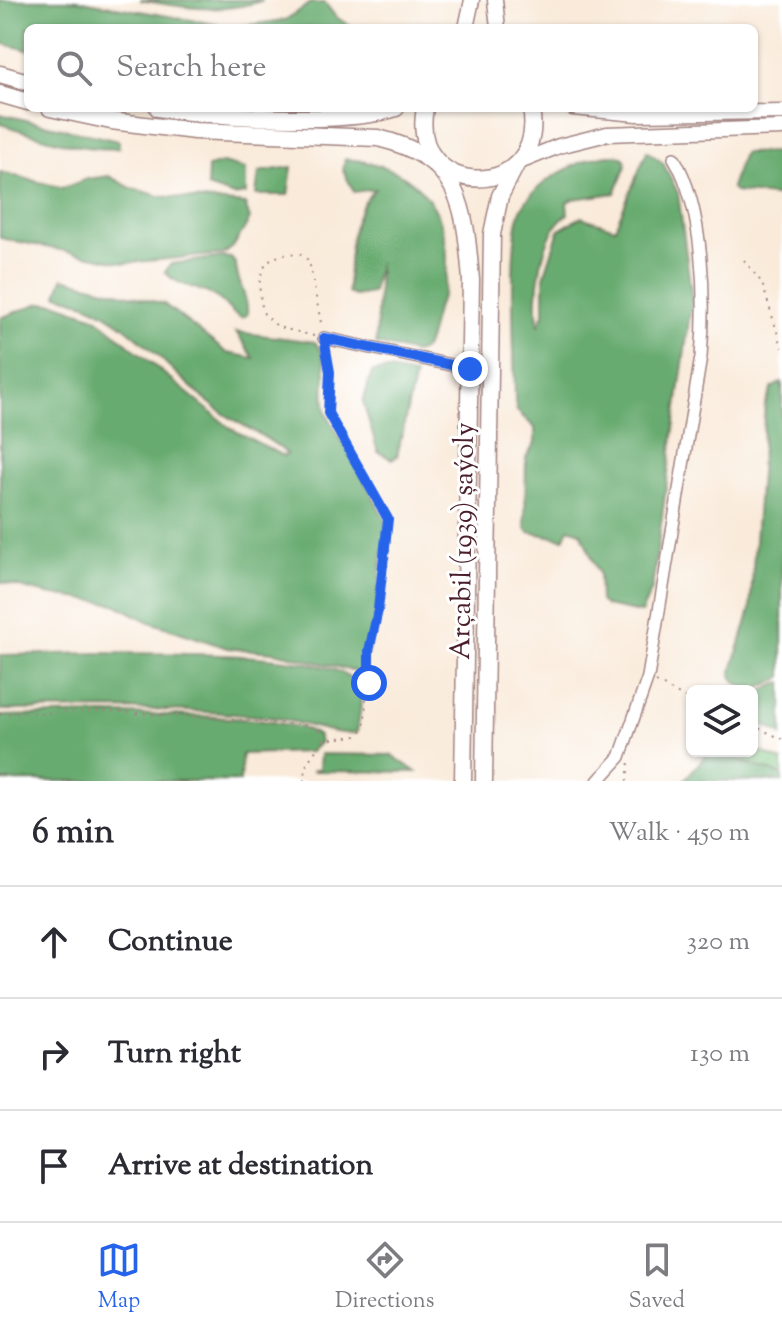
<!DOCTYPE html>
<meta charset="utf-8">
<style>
body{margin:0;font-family:"Sorts Mill Goudy",serif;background:#f7f7f7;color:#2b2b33}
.controls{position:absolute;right:24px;bottom:24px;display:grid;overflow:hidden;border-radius:12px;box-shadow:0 2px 6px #0004}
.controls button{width:72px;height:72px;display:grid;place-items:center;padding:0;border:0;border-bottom:2px solid #e1e1e2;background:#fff;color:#2b2b33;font:40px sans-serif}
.stop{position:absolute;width:24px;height:24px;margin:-18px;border:6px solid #2563eb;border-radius:50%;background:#fff}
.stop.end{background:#2563eb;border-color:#fff;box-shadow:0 2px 8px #0008}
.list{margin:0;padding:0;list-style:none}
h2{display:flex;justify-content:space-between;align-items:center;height:104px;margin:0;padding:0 32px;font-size:34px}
h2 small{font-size:26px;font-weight:400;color:#7c7c81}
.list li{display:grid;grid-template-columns:52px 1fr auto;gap:24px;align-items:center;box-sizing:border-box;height:112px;padding:0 32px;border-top:2px solid #e1e1e2}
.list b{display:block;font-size:30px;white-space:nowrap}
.list em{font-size:26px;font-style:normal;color:#7c7c81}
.icon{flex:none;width:44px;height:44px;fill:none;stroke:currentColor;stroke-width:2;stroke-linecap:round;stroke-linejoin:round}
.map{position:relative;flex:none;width:782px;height:781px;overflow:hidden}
.search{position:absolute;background:#fff;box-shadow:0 2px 6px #0004;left:24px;right:24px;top:24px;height:88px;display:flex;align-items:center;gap:20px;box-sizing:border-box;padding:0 28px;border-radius:12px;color:#7c7c81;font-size:30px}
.sheet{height:440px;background:#fff}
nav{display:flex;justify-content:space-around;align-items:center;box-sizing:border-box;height:112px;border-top:2px solid #e1e1e2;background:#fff;font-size:22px;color:#7c7c81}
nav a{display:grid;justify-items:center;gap:4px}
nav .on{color:#2563eb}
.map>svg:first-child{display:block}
.green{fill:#7fc681;stroke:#647256;stroke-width:2}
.forest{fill:#67ab6f;stroke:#58654d;stroke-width:2}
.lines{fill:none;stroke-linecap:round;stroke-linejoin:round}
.minor-casing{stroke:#a28482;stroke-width:14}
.major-casing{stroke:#a28482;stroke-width:17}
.highway-casing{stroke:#a28482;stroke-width:19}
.path{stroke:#a28482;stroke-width:2;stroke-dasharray:2 6;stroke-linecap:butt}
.minor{stroke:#fff;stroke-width:11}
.major{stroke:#fff;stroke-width:14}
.highway{stroke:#fff;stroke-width:16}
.route{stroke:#2563eb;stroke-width:10}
.labels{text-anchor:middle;stroke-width:6;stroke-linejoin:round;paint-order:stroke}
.street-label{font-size:28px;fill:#4a1f2b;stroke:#fff}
</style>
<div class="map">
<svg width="782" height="781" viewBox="0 0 782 781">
<rect width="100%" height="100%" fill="#fff"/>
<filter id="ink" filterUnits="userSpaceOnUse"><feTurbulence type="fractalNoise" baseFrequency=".0125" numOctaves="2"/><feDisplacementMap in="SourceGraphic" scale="16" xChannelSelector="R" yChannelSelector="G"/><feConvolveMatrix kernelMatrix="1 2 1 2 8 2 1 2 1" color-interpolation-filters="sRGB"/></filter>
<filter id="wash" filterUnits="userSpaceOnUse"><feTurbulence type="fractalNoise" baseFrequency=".006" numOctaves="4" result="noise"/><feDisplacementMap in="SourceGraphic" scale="32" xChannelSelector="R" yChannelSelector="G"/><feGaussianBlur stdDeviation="1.8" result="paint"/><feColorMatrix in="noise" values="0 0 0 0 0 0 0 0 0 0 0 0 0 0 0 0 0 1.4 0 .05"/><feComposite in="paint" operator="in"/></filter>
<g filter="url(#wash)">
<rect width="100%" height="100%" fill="#f9ead9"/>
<path class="green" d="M752 748 782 761V775L710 751H752Z"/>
<path class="forest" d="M0 0H76L232 27 285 20 311 3H325L336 17 354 28H28V50L0 43Z
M140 0H263C224 15 180 7 140 0Z
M0 114 119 141V148C80 152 37 135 0 124Z
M647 151 663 163 678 193 692 299 652 589 641 613 606 606 600 601 599 574 581 532 569 528 564 539 529 532 525 527 526 458 535 443V428L517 411 515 402C515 362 507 235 522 208 535 185 556 174 579 163 591 158 615 150 625 159L626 166 615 193 573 199 567 202 568 214C542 229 532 298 539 325L544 314V277L559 230 581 217 615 228Z
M782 152V197L735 192 731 187 743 153Z
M345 159C421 165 458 215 444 291 442 300 436 306 435 314 432 326 430 339 424 350L415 353 376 344 379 263 372 293 355 296 348 293C349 256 348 216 375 189L354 192 343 170Z
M222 163 246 169V194L234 196 207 187 208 167Z
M292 167 288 195H256L259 172Z
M0 172 63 188 87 179 109 176 131 188 160 196 245 204 250 219 233 247 224 254 125 263 0 238Z
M223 257 231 258 236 264C236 282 249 296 247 315L242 318C230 314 227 304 217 298 201 287 179 288 165 272L171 264Z
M63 278 164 304 227 353 254 358 236 332 315 342C334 365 319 388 327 414L386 521 376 610 363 673 274 652 227 648 147 621 115 604 47 594 0 582V318L40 303H55L95 317 230 428 283 456 287 454C267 435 242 427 220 411 164 370 127 309 57 295Z
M389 370 415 375 397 456 392 459 378 452 363 402 372 372Z
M782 382V677C764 687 742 696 731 674L750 610 765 405 772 388Z
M101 653C146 654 333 649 356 683 365 697 359 717 357 732 345 739 294 720 275 718 184 707 91 709 0 710V655Z
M782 682V735L752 719V695Z
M106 714C144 715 295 714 318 736L320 742 310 752 242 754 240 781H0V716Z
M710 751 782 775V781H683Z
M320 754 392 755 416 772 312 771 319 769Z"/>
</g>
<g filter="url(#ink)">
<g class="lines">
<g class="minor-casing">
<path id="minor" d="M324 338 470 369
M598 781 620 757 648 677 701 357C706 300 704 208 674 158"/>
</g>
<g class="major-casing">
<path id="major" d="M495 0 498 28
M466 28 472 0
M573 108 637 114 782 112
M517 163 559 146 607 134 782 128"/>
</g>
<g class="highway-casing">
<path id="highway" d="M0 74 28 82
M0 94 28 102
M50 108 111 121 195 131 378 138C461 158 465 206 471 280L463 781
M158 108C214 116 345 126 396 108
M425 108C407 201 548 203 531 108
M484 781 492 234 500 196 517 163"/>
</g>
<path class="path" d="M744 260 762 283 782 348
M314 336 278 327 264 314C254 279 259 251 301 254L309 261 322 328
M656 682 692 702
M0 714 107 711 306 725 319 730 323 740 307 763 304 781
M752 725 782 739
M323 740 356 736 364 728C367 703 365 678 369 653 375 615 398 549 386 513L328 413C323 392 332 371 327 350
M627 781 629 762"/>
<use href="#minor" class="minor"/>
<use href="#major" class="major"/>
<use href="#highway" class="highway"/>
</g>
</g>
<g class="lines" filter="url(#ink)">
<path class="route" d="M369 683V651L378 610 388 519 328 413 330 372 324 338 470 369"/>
</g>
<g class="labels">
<g class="street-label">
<text transform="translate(461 541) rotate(-89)" y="10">Arçabil (1939) şaýoly</text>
</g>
</g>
</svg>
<div class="controls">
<button><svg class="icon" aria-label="layers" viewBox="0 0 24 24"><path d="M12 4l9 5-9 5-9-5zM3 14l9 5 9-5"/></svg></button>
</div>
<div class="stop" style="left:369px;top:683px"></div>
<div class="stop end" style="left:470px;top:369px"></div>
<div class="search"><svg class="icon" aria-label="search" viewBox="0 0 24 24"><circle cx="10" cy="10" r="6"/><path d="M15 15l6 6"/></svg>Search here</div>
</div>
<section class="sheet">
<h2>6 min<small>Walk · 450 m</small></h2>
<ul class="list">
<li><svg class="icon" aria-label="ahead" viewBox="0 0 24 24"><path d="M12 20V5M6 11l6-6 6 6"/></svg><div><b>Continue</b></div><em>320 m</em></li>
<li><svg class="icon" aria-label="right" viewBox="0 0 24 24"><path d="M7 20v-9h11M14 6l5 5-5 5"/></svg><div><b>Turn right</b></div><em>130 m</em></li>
<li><svg class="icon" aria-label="arrive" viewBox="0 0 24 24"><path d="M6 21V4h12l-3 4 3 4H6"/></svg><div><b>Arrive at destination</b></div></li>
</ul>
</section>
<nav>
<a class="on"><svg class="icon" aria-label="map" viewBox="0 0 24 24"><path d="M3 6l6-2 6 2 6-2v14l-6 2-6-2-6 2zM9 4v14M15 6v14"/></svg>Map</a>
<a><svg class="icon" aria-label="directions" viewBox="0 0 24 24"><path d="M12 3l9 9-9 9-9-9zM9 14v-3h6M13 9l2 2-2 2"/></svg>Directions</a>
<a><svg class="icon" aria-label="saved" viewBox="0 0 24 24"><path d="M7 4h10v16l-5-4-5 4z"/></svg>Saved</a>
</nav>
